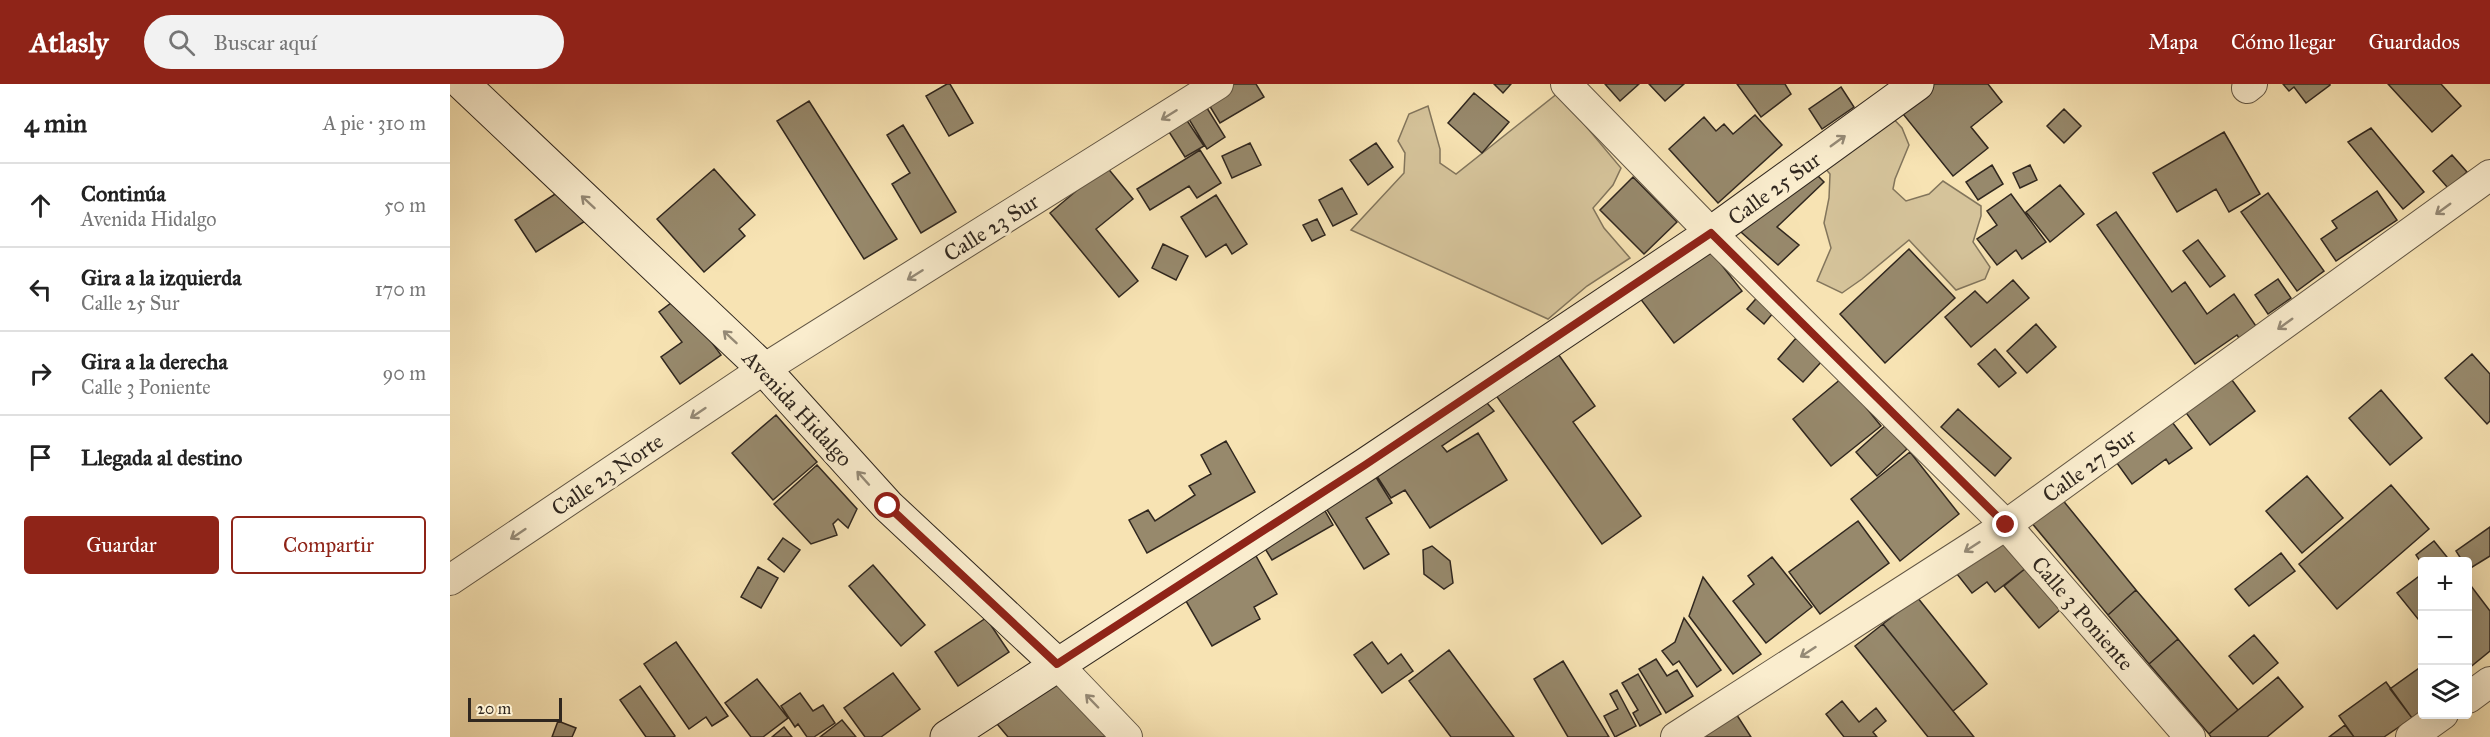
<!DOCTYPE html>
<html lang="es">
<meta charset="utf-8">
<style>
body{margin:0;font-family:"IM FELL Great Primer",serif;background:#f2f2f2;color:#222}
.controls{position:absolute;right:18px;bottom:18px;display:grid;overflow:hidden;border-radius:6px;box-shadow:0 6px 24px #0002}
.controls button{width:54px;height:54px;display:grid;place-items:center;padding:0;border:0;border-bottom:2px solid #e0e0e0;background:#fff;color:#222;font:30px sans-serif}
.scale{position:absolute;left:18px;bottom:15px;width:94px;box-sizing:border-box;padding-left:6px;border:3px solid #30271f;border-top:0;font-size:16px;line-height:21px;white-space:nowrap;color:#30271f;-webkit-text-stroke:4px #faedce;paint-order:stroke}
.stop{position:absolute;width:18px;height:18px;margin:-14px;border:4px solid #8f2418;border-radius:50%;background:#fff}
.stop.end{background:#8f2418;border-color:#fff;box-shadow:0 2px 6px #0008}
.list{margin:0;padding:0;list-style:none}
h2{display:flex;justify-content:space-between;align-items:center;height:78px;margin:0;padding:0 24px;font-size:26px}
h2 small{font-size:20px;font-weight:400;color:#767676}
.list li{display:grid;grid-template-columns:39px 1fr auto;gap:18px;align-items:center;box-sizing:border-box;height:84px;padding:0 24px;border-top:2px solid #e0e0e0}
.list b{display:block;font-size:22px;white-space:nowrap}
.list p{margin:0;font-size:20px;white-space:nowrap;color:#767676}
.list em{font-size:20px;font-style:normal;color:#767676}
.actions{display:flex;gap:12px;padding:18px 24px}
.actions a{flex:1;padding:14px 0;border:2px solid #8f2418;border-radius:6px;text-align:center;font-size:21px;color:#8f2418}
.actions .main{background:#8f2418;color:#fff}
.icon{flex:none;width:33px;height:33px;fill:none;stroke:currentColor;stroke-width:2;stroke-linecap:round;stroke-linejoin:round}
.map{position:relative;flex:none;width:2040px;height:653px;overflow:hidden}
header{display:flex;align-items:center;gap:36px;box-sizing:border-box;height:84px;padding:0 30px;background:#8f2418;color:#fff}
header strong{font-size:28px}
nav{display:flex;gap:33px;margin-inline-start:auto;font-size:21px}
.search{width:420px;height:54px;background:#f2f2f2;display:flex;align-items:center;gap:15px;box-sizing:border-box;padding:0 21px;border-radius:33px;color:#767676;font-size:22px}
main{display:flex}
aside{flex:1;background:#fff}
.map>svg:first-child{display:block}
.green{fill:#d5c39a;stroke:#82755c;stroke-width:1.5}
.building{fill:#97896c;stroke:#30271f;stroke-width:1.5}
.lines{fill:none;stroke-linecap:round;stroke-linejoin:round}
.street-casing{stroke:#625644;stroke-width:32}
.secondary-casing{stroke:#30271f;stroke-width:35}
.street{stroke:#faedce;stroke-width:30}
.secondary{stroke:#faedce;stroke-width:33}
.oneway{stroke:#958a76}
.route{stroke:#8f2418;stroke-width:8}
.labels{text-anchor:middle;stroke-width:6;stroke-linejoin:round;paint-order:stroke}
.street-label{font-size:22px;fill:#30271f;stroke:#faedce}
</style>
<header>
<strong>Atlasly</strong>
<div class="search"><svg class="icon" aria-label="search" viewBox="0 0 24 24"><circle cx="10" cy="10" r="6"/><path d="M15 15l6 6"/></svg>Buscar aquí</div>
<nav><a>Mapa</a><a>Cómo llegar</a><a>Guardados</a></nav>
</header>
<main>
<aside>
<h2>4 min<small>A pie · 310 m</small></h2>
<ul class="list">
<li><svg class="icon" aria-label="ahead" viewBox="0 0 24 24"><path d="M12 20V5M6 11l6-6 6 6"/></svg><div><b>Continúa</b><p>Avenida Hidalgo</p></div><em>50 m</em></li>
<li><svg class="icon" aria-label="left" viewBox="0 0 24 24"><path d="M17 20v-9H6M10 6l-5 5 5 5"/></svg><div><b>Gira a la izquierda</b><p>Calle 25 Sur</p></div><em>170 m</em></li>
<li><svg class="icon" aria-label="right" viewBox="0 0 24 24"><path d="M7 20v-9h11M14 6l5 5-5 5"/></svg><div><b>Gira a la derecha</b><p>Calle 3 Poniente</p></div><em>90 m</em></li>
<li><svg class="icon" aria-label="arrive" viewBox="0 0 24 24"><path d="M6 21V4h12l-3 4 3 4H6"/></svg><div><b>Llegada al destino</b></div></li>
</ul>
<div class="actions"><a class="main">Guardar</a><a>Compartir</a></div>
</aside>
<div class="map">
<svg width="2040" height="653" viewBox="0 0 2040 653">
<rect width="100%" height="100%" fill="#f7e3b3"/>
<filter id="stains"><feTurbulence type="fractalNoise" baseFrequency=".00333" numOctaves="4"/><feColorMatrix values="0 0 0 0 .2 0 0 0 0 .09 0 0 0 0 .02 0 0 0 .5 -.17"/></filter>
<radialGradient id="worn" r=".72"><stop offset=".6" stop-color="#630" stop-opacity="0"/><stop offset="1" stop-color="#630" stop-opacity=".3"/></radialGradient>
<path class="green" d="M1108 9 1171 84 1163 101 1143 124 1154 144 1180 174 1137 202 1098 235 901 146 954 89 955 69 948 57 959 30 978 22 990 65V79L1006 90Z
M1440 31 1452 44 1459 61 1445 95 1443 105 1456 117 1479 110 1493 97 1531 122V132L1523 158 1540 183 1535 195 1506 206 1459 156 1412 195 1392 209 1367 197 1381 164 1374 139 1379 114 1380 90 1369 77Z"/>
<path class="building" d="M497 0H500L523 39 499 52 476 12Z
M783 0H806L814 13 770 39 756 16Z
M1044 0H1061L1053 9Z
M1155 0H1189L1170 17Z
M1199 0H1234L1215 17Z
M1287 0H1335L1341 10 1311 33Z
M1473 0H1538L1552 18 1521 43 1538 64 1503 92 1445 20Z
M1833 0H1880V1L1856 19 1844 3 1839 7Z
M1938 0H1991L2011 22 1982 48Z
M1391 3 1404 23 1372 45 1359 25Z
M1024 9 1059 38 1032 69 998 39Z
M752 16 775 53 757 65 734 27Z
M359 17 447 155 414 175 327 37Z
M1614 25 1631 42 1614 59 1597 42Z
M732 29 754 62 735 73 714 40Z
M1305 31 1332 61 1268 119 1219 65 1254 33 1266 47 1274 40 1283 50Z
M453 41 506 128 471 149 442 100 460 89 437 51Z
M1921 44 1974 108 1953 125 1898 58Z
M1774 48 1810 110 1779 128 1766 105 1727 128 1703 89Z
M800 59 811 81 782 94 772 72Z
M926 59 943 83 918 101 900 76Z
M750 66 771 99 747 114 739 102 700 126 687 105Z
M2002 71 2017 88 1998 104 1983 87Z
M1357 81 1374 98 1327 143 1349 161 1328 181 1282 140Z
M1542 81 1553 100 1528 116 1516 98Z
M1580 81 1587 96 1570 104 1563 89Z
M656 82 683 115 646 145 688 197 669 213 600 129Z
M264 85 305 131 289 145 295 152 254 188 207 135Z
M1183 93 1227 138 1194 170 1150 126Z
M119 101 140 134 86 168 65 136Z
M1610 101 1634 130 1600 158 1576 128Z
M892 104 907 130 883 142 869 116Z
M1927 107 1947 136 1886 177 1871 155 1887 144 1882 137Z
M1818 109 1874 187 1847 207 1791 128Z
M1561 110 1596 158 1572 175 1566 166 1547 181 1527 155 1547 141 1537 127Z
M766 111 797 160 782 170 776 160 756 173 731 133Z
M1666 128 1722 208 1735 198 1757 230 1784 210 1808 245 1791 257 1787 251 1745 280 1647 141Z
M867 135 875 151 862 157 853 141Z
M1748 156 1775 192 1760 203 1733 167Z
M1253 157 1292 207 1224 259 1186 209Z
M713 160 738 172 726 196 702 184Z
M1459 165 1505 214 1435 279 1390 230Z
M1828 195 1841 214 1818 230 1805 211Z
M1563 196 1579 214 1521 263 1495 233 1525 207 1537 219Z
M1311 209 1328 223 1314 240 1297 225Z
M229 213 271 271 230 300 211 273 232 258 209 228Z
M1586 240 1606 263 1577 289 1557 267Z
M1346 254 1372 277 1353 298 1328 275Z
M1545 265 1566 289 1549 303 1528 280Z
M1106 267 1145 322 1123 338 1191 432 1152 460 1045 310Z
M2022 270 2040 290V337L2037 340 1995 294Z
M1776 288 1805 327 1760 361 1731 322Z
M1392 294 1431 342 1381 382 1343 335Z
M1931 306 1972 354 1940 381 1899 334Z
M1032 313 1044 327 992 362 997 368 1028 349 1057 396 980 444 955 406 941 414 921 383Z
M1508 325 1561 374 1545 392 1491 343Z
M326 331 367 378 323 416 282 369Z
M1719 334 1742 364 1719 380 1716 375 1682 400 1664 375Z
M1436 341 1457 365 1427 392 1406 368Z
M776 357 805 408 697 469 679 436 698 426 705 437 745 411 739 402 761 390 751 371Z
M1460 368 1509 430 1450 477 1401 415Z
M367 381 407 425 398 444 388 435 383 440 387 451 361 460 324 420Z
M919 382 942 419 916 434 939 470 914 485 869 413Z
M1857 392 1893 434 1852 469 1816 427Z
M1941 401 1979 445 1887 525 1849 480Z
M1611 414 1686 506 1658 531 1581 438Z
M870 418 883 441 822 476 808 453Z
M1408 437 1439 479 1370 530 1339 488Z
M2040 443V472L2019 485 2018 478H2013L2006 467Z
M1549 450 1576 484 1545 508 1537 498 1522 509 1503 485Z
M333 454 350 466 334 488 318 475Z
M1984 457 2001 478H1972V480L1966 471Z
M800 461 827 510 804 523 810 535 762 562 729 505Z
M982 462 1000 477 1003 499 994 505 974 490 973 466Z
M1831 469 1845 487 1799 522 1785 505Z
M1322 473 1362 523 1316 559 1283 517 1304 500 1298 492Z
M423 481 475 541 451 562 399 502Z
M308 483 328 494 311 524 291 513Z
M1576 484 1610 526 1589 544 1554 502Z
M1972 490V540L1947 509Z
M1253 493 1311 570 1283 590 1239 532Z
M2018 498 2040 527V567L2018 585Z
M1686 506 1728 555 1699 580 1658 531Z
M1467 513 1537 600 1503 627 1433 540Z
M536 534 559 568 508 602 485 568Z
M1234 534 1271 586 1247 603 1229 577 1223 581 1212 567 1225 558Z
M1433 540 1503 627 1524 653H1478L1405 562Z
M1804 551 1828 579 1803 600 1779 572Z
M1728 555 1788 626 1759 650 1699 580Z
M226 558 278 632 262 642 256 633 239 645 194 580Z
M922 558 938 580 951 570 963 587 932 609 904 571Z
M999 566 1064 653H1001L959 597Z
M1206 575 1217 592 1227 586 1243 612 1216 629 1189 585Z
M1113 577 1159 653H1118L1084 595Z
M1972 582V626L1962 634 1940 605Z
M600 587 657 653H558L543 635Z
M443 589 470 625 431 653H415L394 624Z
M1188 590 1211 630 1190 642 1183 629 1188 626 1172 599Z
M1828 593 1853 623 1817 653H1761L1759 650Z
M307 595 338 634 313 653H301L275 619Z
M1936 598 1962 634 1934 653H1904L1889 632Z
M190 602 225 652 223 653H196L170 616Z
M1167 606 1186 642 1165 653 1154 632 1168 625 1160 610Z
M350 609 363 627 373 621 385 639 364 653H357L348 640 345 643 331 622Z
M1392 617 1409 638 1426 624 1436 637 1423 648 1427 653H1394L1376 630Z
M1283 625 1301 653H1239Z
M392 636 406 653H370Z
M108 637 126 644 122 653H102Z
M1895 641 1904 653H1879Z
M334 643 342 653H322Z"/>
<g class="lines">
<g class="street-casing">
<path id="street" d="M1116 0 1261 149 1556 441 1740 653
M1797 4 1802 0
M0 496 314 285 768 0
M607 580 677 653
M2018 614 2040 598
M1226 653 1556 441 2040 91
M1961 653 1993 630"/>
</g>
<g class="secondary-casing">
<path id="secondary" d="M13 0 314 285 438 422 607 580
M497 653 915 381 1261 149 1467 0"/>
</g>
<use href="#street" class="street"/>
<use href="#secondary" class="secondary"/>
</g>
<defs><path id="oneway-shaft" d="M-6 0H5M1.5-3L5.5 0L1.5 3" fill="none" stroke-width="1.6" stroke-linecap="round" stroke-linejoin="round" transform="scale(1.5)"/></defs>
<g class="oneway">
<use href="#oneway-shaft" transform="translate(719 31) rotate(148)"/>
<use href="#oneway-shaft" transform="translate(1388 57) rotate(-36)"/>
<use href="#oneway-shaft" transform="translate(138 118) rotate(-137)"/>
<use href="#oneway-shaft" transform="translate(1993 125) rotate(144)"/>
<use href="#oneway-shaft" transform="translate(465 191) rotate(148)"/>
<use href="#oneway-shaft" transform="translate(1835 240) rotate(144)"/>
<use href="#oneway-shaft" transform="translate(280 253) rotate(-137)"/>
<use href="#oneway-shaft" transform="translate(248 329) rotate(146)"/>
<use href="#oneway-shaft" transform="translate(413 394) rotate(-132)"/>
<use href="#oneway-shaft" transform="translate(68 450) rotate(146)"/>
<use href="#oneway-shaft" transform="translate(1522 463) rotate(147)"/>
<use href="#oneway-shaft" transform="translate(1358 568) rotate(147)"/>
<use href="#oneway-shaft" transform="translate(642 617) rotate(-134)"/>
</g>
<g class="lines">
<path class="route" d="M438 422 607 580 915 381 1261 149 1556 441"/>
</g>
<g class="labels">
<g class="street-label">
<text transform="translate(1324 104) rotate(-36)" y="8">Calle 25 Sur</text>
<text transform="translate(541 143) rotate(-32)" y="8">Calle 23 Sur</text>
<text transform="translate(348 324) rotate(47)" y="8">Avenida Hidalgo</text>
<text transform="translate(1639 381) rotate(-36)" y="8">Calle 27 Sur</text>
<text transform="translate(157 390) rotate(-34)" y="8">Calle 23 Norte</text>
<text transform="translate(1633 529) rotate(49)" y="8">Calle 3 Poniente</text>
</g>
</g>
<rect width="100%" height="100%" filter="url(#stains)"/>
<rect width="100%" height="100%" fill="url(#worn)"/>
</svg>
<div class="controls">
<button>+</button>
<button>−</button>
<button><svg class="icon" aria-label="layers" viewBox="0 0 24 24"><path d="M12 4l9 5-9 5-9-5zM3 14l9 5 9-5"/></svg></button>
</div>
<div class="scale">20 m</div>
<div class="stop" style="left:438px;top:422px"></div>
<div class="stop end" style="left:1556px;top:441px"></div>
</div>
</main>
